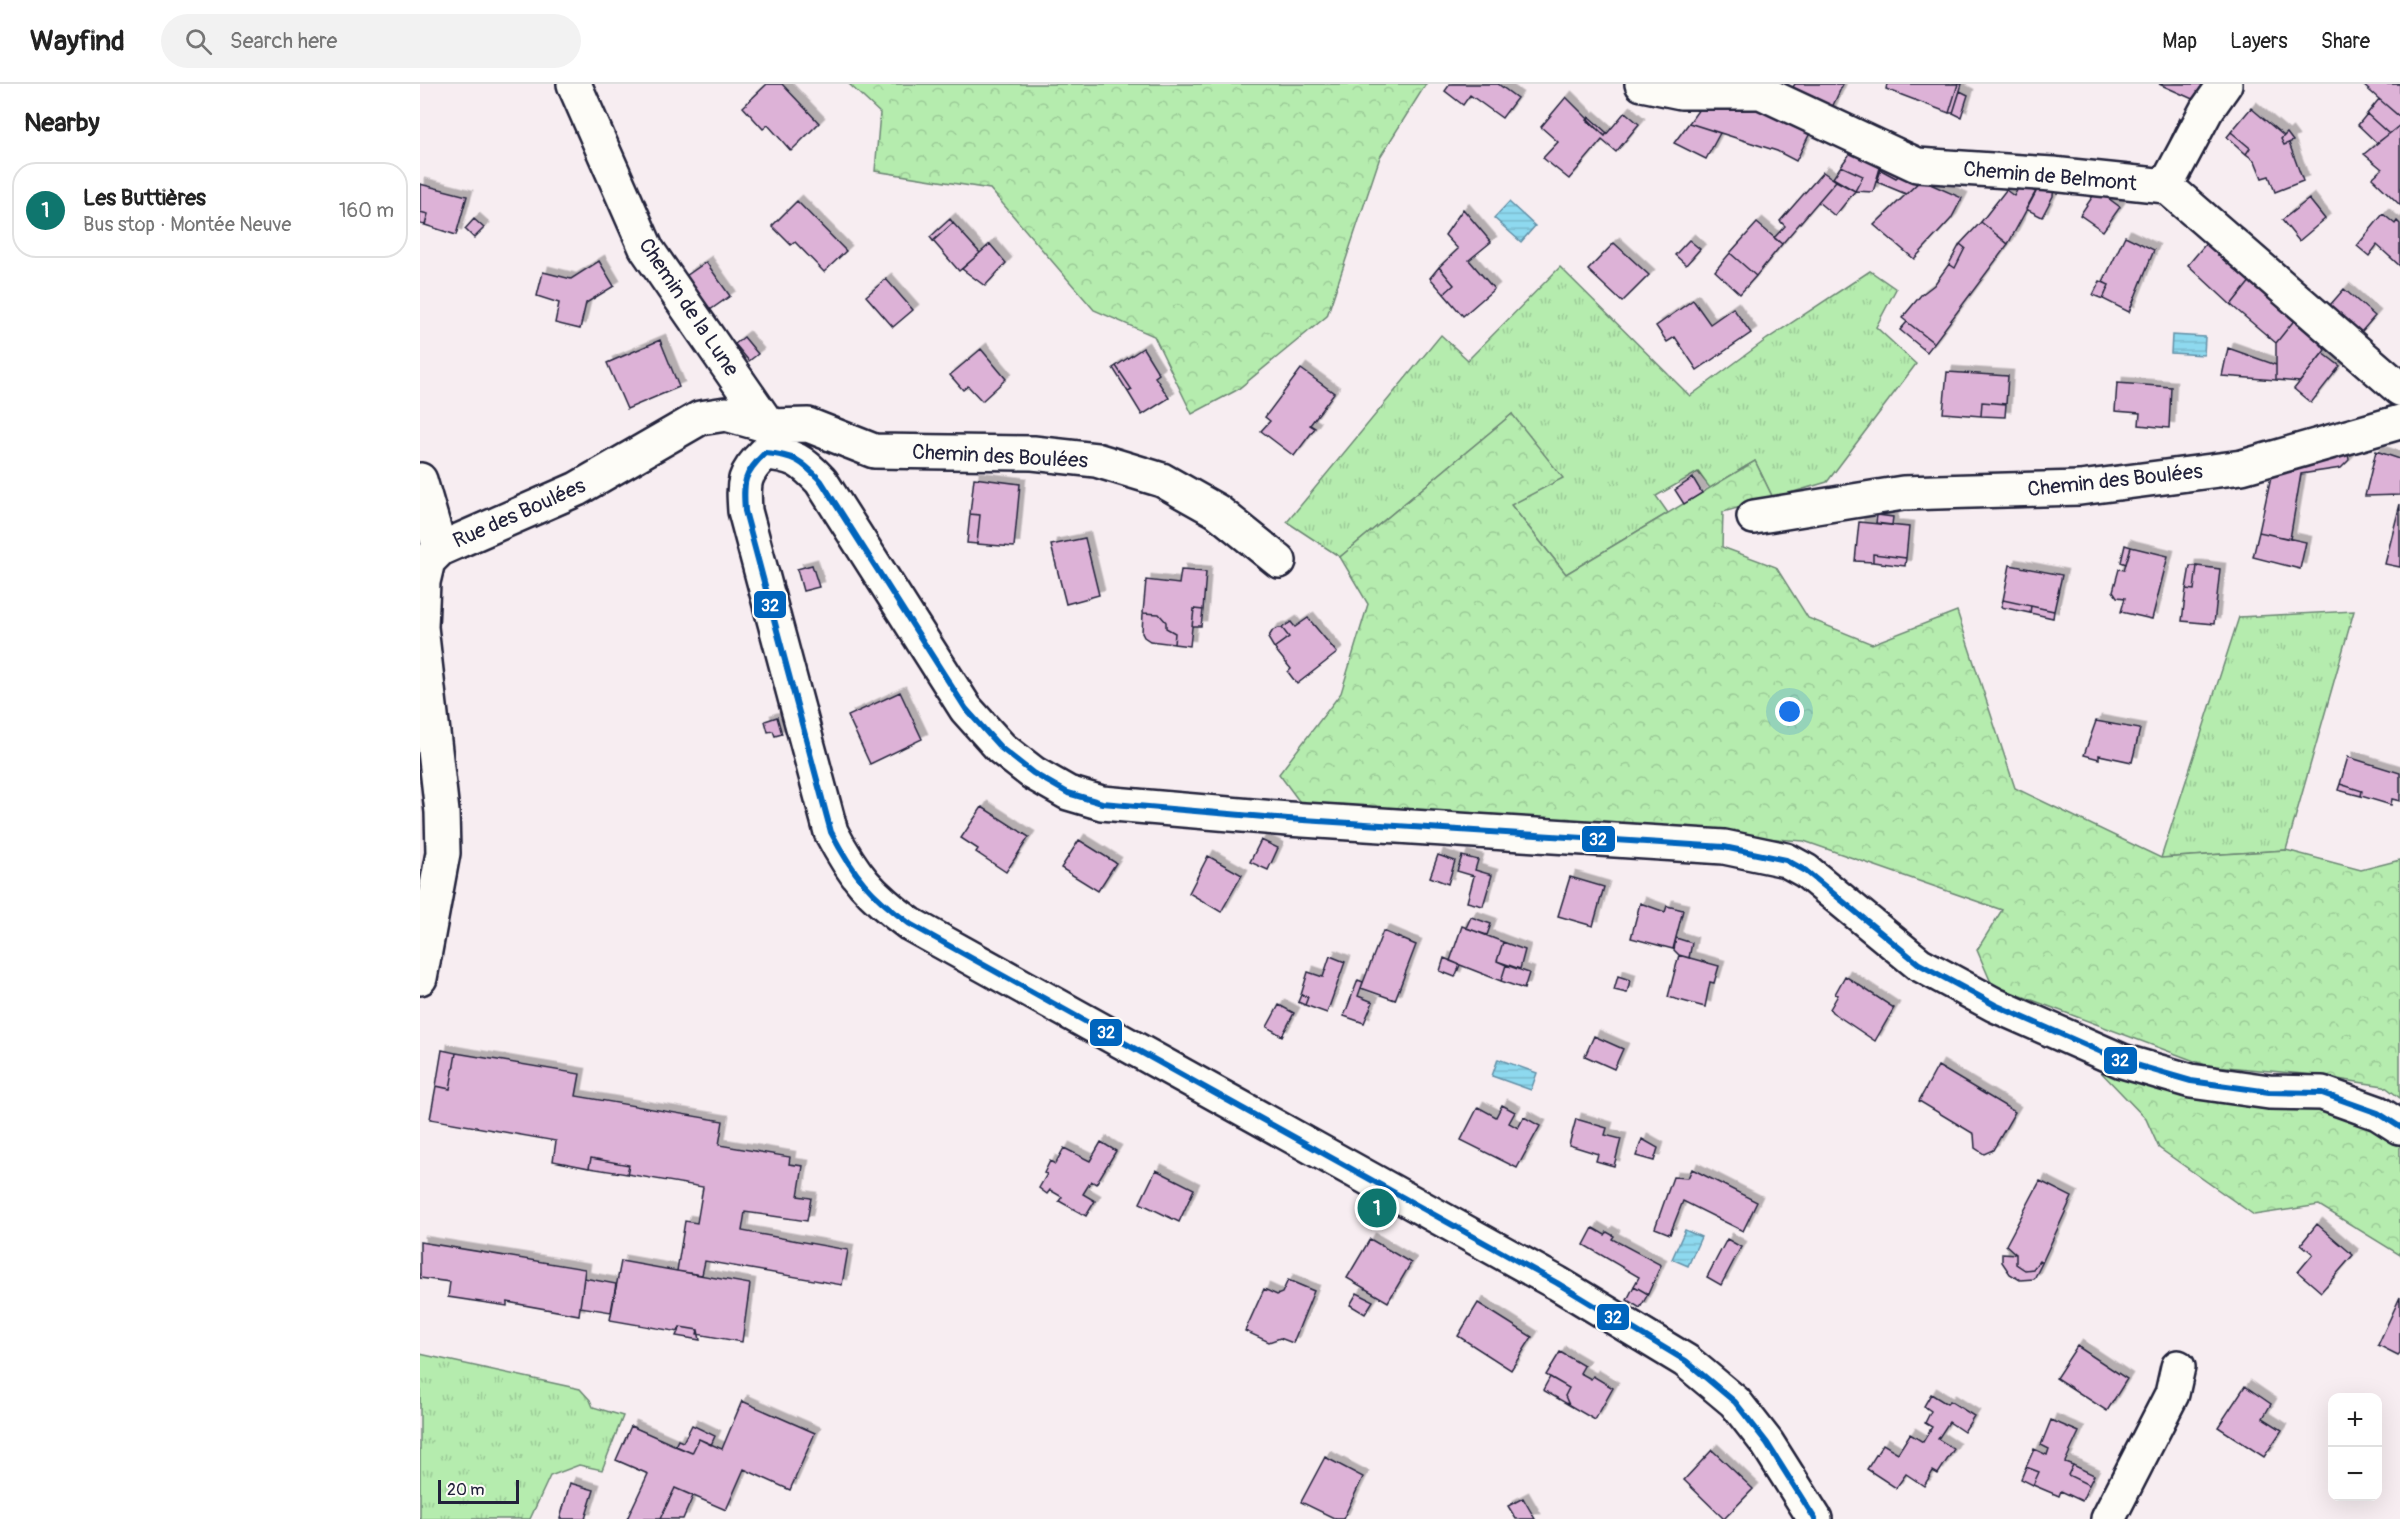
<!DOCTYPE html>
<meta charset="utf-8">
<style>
body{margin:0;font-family:Pangolin,sans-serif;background:#f2f2f2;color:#222}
.controls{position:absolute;right:18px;bottom:18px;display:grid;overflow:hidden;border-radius:12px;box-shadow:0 6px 24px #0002}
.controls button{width:54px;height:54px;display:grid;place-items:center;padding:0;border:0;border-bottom:2px solid #e0e0e0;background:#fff;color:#222;font:30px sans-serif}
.scale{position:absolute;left:18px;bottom:15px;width:81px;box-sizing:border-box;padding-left:6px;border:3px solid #22223b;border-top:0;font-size:16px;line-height:21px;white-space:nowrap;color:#22223b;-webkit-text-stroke:4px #fdfcf7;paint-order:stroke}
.you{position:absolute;left:1370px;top:628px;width:21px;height:21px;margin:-15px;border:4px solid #fff;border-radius:50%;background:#1a73e8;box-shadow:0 0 0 9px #1a73e833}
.badge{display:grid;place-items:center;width:39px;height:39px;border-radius:50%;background:#0f766e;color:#fff;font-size:20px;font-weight:700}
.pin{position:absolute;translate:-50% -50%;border:3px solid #fff;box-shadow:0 2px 6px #0006}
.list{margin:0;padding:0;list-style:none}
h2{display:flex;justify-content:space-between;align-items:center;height:78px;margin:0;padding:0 24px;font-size:26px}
h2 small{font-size:20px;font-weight:400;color:#767676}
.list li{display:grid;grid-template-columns:39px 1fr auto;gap:18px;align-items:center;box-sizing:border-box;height:96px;margin:0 12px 12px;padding:0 12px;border:2px solid #e0e0e0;border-radius:24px}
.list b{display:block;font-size:22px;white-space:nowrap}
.list p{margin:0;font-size:20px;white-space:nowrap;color:#767676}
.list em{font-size:20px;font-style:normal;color:#767676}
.icon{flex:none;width:33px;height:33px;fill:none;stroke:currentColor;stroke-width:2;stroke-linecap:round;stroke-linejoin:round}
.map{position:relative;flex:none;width:1980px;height:1435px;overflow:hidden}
header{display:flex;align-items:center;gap:36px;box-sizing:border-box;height:84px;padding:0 30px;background:#fff;border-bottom:2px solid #e0e0e0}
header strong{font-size:28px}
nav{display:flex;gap:33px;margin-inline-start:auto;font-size:21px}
.search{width:420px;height:54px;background:#f2f2f2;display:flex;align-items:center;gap:15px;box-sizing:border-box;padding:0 21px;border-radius:33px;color:#767676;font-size:22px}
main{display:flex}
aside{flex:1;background:#fff}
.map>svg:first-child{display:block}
.grass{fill:url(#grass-tufts);stroke:#6c8774;stroke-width:1.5}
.forest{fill:url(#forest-crowns);stroke:#6c8774;stroke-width:1.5}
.water{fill:url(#water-rules);stroke:#6390a7;stroke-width:1.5}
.building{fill:#ddb2d7;stroke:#22223b;stroke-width:1.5;filter:url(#shadow)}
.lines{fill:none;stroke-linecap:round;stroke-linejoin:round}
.minor-casing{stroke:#22223b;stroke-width:38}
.minor{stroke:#fdfcf7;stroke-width:33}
.bus-1-casing{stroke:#fdfcf7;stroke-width:10}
.bus-1{stroke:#0065bd;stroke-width:6}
.labels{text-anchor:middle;stroke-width:5;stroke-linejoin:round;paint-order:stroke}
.street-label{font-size:21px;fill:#22223b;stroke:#fdfcf7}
.line-badge{stroke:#fdfcf7;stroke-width:2}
.badge-label{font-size:16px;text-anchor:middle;font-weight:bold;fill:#fff}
</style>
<header>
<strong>Wayfind</strong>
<div class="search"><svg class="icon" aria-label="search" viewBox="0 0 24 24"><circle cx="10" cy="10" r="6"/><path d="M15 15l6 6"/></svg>Search here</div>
<nav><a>Map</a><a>Layers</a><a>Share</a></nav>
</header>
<main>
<aside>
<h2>Nearby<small></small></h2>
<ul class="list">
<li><span class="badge">1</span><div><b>Les Buttières</b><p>Bus stop · Montée Neuve</p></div><em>160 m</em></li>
</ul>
</aside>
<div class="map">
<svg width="1980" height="1435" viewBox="0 0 1980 1435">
<defs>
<pattern id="grass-tufts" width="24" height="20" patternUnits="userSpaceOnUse" patternTransform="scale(1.5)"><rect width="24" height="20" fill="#b5ecae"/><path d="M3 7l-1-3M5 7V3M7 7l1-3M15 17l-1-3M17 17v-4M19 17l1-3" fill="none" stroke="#9bca97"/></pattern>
<pattern id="forest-crowns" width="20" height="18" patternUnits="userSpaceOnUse" patternTransform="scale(1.5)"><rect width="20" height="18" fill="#b5ecae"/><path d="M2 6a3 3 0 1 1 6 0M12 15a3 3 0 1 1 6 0" fill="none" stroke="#9bca97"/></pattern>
<pattern id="water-rules" width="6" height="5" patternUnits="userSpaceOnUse" patternTransform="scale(1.5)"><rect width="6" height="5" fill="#8ed9ef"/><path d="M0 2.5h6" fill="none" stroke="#7abace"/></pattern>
<filter id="shadow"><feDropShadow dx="5.5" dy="-5.5" stdDeviation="0" flood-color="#0004"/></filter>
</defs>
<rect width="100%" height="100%" fill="#f7edf1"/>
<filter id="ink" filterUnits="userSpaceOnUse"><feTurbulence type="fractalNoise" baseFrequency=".0167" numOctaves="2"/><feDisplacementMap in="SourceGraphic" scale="12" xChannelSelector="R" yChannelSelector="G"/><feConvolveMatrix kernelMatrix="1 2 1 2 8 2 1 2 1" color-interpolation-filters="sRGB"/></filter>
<g filter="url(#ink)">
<path class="grass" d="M1140 183 1270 312 1347 255 1450 187 1476 205 1456 243 1496 280 1407 398 1353 414 1335 377 1290 404 1278 388 1236 412 1248 429 1146 490 1091 421 1092 330 920 473 867 438 1021 251 1048 276Z
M1934 527 1866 766 1741 774 1819 533Z
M0 1270 160 1305 170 1316 173 1323 203 1332 182 1386 159 1381 130 1392 110 1435H0Z"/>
<path class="forest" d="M429 0H1006L960 73 907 232 817 306 772 330 734 252 674 226 570 105 455 87 460 29Z
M1092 330 1143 394 1091 421 1146 490 1335 377 1353 414 1303 428 1302 463 1356 483 1388 534 1452 560 1537 527 1595 704 1741 774 1866 766 1941 786 1980 776V1014L1964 1002 1884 990 1785 981 1572 901 1557 866 1582 826 1384 757 882 721 859 690 921 609 948 520 920 473Z
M1676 983 1932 1031 1980 1060V1171L1899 1121 1834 1131 1739 1064 1726 1035Z"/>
<path class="water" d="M1089 118 1115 142 1101 158 1074 134Z
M1752 251 1785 253 1784 271 1751 269Z
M1078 975 1117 989 1111 1006 1072 992Z
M1265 1146 1281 1153 1268 1182 1252 1175Z"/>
<path class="building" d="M347 0H362L399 39 371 67 348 41 343 45 323 23Z
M1030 0H1078L1097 14 1082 34 1050 11 1043 21 1025 7Z
M1375 0H1423L1408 32 1368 10Z
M1467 0H1538L1529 29 1466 5Z
M1538 0H1542L1533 29H1529Z
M1739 0H1788L1777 17Z
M1942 0H1980V33L1959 15Z
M1540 7 1548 11 1541 33 1533 29Z
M1146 13 1185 52 1205 28 1219 40 1196 68 1182 56 1149 95 1123 74 1138 58 1121 43Z
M1959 15 1980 33V41L1969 50 1947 30Z
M1284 18 1344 20 1393 43 1376 77 1357 67 1269 39Z
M1831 24 1864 52 1861 55 1864 61 1869 59 1883 97 1855 108 1849 92 1842 94 1835 77 1826 70 1830 64 1811 48Z
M1947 30 1969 50 1957 59 1938 41Z
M1169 33 1187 49 1185 52 1167 36Z
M1760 34 1767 38 1756 59 1750 56Z
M1269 39 1300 49 1286 75 1254 59Z
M1980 41V121L1952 94 1962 85 1944 70Z
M1811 48 1830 64 1826 70 1807 53Z
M1867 49 1873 57 1864 61 1861 55Z
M1434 64 1462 77 1453 108 1435 107 1443 92 1421 82Z
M1462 77 1483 88 1476 94 1461 86Z
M1421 82 1443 92 1435 107 1413 94Z
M1461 86 1476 94 1483 88 1501 96 1486 110 1457 98Z
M1403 88 1416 97 1362 160 1354 154 1365 142 1360 137Z
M1501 96 1542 114 1531 135 1494 175 1454 141Z
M1416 97 1435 107 1415 132 1398 118Z
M0 100 47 112 36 151 5 141 8 130 0 128Z
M1620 100 1634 101 1633 112 1622 133 1606 125Z
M1600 101 1616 108 1588 160 1561 138 1586 106 1594 112Z
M1677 106 1700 123 1683 147 1660 131Z
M1889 115 1905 135 1879 157 1862 136Z
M377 117 426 167 404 188 375 158 371 161 352 142Z
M1043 125 1071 158 1049 176 1074 205 1043 232 1024 210 1034 201 1019 183 1038 165 1025 151Z
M0 128 8 130 5 141 0 140Z
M1963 130 1975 140 1977 137 1980 140V182L1957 161 1949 172 1937 162Z
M54 135 64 144 54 154 45 145Z
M530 135 533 139 513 157 510 153Z
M1561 138 1588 160 1514 259 1482 234 1501 211 1514 201 1529 180 1535 184 1545 164 1540 160Z
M533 139 560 169 539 187 513 157Z
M1337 139 1362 160 1336 192 1310 169Z
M1705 152 1734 166 1709 228 1683 215 1689 201 1683 198Z
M1269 156 1280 165 1266 181 1255 171Z
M1788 157 1831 196 1811 221 1768 181Z
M1194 159 1229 191 1202 218 1168 186Z
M570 160 586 179 565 202 542 185Z
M1540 160 1545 164 1535 184 1529 180Z
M1310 169 1336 192 1320 210 1295 187Z
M179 177 194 202 166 219 160 245 135 239 139 219 117 212 123 188 151 195Z
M286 178 310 212 290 226 266 192Z
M1019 183 1034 201 1024 210 1010 194Z
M466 195 493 226 473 243 446 212Z
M1831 196 1876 234 1856 259 1811 221Z
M1680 197 1689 201 1683 215 1673 211Z
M1924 205 1955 232 1935 255 1904 228Z
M1273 216 1290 240 1313 224 1331 249 1277 286 1255 253 1247 258 1236 242Z
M1876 234 1888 242 1905 266 1880 298 1856 296V259Z
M1487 238 1514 259 1507 268 1480 246Z
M324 253 338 270 329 277 315 260Z
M240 256 259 303 207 325 187 279Z
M723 264 739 290 735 293 749 314 722 331 708 308 712 306 696 282Z
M1808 264 1856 281V296L1802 292Z
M561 265 586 295 562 317 548 302 543 306 530 291Z
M1903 269 1920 282 1891 319 1874 305Z
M696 282 712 306 708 308 693 284Z
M881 285 914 309 890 341 895 344 874 372 841 347 850 337 845 333Z
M1527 288 1588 292 1586 320 1562 318 1561 332 1523 329Z
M1697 299 1751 303 1749 344 1719 341 1720 329 1695 327Z
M1562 318 1586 320 1585 333 1561 332Z
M1956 367 1980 375V411L1945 412Z
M1928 369 1929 376 1921 384 1881 390 1870 455 1839 448 1853 383Z
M554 394 600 400 594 463 557 460 560 431 550 430Z
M1273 394 1282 409 1264 420 1255 406Z
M1980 420V483L1965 480Z
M550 430 560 431 557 460 547 459Z
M1457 431 1473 433 1472 441 1456 439Z
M1439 438 1489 443 1486 474 1453 470V478L1435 477Z
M1839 448 1886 458 1880 485 1833 473Z
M665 454 679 511 646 520 631 461Z
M1705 461 1711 463 1706 480 1701 478Z
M1711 463 1748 472 1732 535 1701 528 1705 514 1697 513 1693 507 1699 485 1704 486Z
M1453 470 1486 474 1485 482 1453 478Z
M392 481 399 503 383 507 377 485Z
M1590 481 1642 491 1634 527 1583 516Z
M1770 482H1777L1774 506 1766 505Z
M1777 482 1800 485 1794 540 1762 537 1766 505 1774 506Z
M761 486 786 488 783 526 774 525 770 562 754 560 755 549 746 544V538L739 530 723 529 726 496 759 500Z
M1583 516 1611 522 1610 529 1581 523Z
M1611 522 1634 527 1633 534 1610 529Z
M774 525 783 526 781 542H772Z
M723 529 739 530 746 538V544L755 549 754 560 730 557 724 553 722 549Z
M888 534 917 569 877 600 868 588 871 585 854 564 869 553 862 544 871 538 875 543Z
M859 544H862L869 553 854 564 848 554 853 546Z
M480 608 502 655 450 680 428 632Z
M357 633 362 650 355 652 353 647 348 648 345 637Z
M1676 637 1720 645 1712 678 1679 671V675L1664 671Z
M1928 673 1980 689V717L1972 715 1971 721 1941 712 1942 707 1920 700Z
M1920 700 1942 707 1941 712 1918 706Z
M562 723 609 753 586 788 556 768 558 765 541 754Z
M659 756 696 779 678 807 641 784Z
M841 756 858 764 848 786 830 778Z
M1018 771 1035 777 1028 800 1010 793Z
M788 772 822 791 801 828 769 809Z
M1042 772 1058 776 1055 786 1072 791 1063 822 1047 818 1054 792 1037 787Z
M1150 793 1184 803 1173 842 1138 832Z
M1220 819 1245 828 1247 822 1263 826 1253 865 1211 854Z
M1051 833 1071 840 1067 851 1046 844Z
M1042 842 1083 858 1077 877 1086 881 1081 897 1030 877Z
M963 847 996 861 975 916 941 904Z
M1256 854 1272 859 1269 874 1259 871 1254 866Z
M1083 858 1105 866 1100 885 1077 877Z
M1259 871 1299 882 1294 899 1290 898 1285 923 1248 913Z
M910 872 925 878 907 929 885 921 888 913 881 911 888 888 903 893Z
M1024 874 1040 881 1035 893 1020 887Z
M1086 881 1109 889 1104 905 1081 897Z
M1198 892 1210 896 1207 909 1194 906Z
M1425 892 1474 924 1455 957 1412 928 1410 925 1418 911 1415 910Z
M938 896 943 898 938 912 953 918 944 939 924 932Z
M881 911 888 913 885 921 878 918Z
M859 921 874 929 862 952 847 943Z
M1174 952 1203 965 1194 985 1165 972Z
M22 966 36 969 30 1005 16 1002Z
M36 969 160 990 156 1012 303 1037 299 1061 370 1073 369 1080 383 1082 378 1112 391 1114 387 1137 325 1128 322 1147 428 1166 422 1201 285 1177 282 1191 257 1187 265 1137 277 1139 283 1103 207 1090 209 1081 171 1074 169 1084 133 1077 136 1057 10 1035 16 1002 30 1005Z
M1518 982 1595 1028 1573 1066 1564 1070 1555 1064 1554 1050 1499 1017Z
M1082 1021 1095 1028 1089 1039 1098 1044 1104 1033 1120 1042 1097 1084 1041 1056 1058 1023 1076 1033Z
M1156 1035 1187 1044 1185 1051 1201 1055 1194 1082 1176 1077 1178 1070 1149 1061Z
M1222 1055 1238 1064 1234 1077 1216 1072Z
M681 1058 696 1067 676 1100 671 1097 663 1110 675 1117 666 1132 639 1117 642 1113 630 1106 627 1110 619 1104 627 1090 624 1089 630 1077 635 1080 644 1064 670 1077Z
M171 1074 209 1081 207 1090 169 1084Z
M1272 1085 1337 1118 1323 1147 1263 1117 1250 1150 1235 1144 1253 1093 1268 1094Z
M736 1086 774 1105 759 1138 720 1119Z
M1620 1097 1652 1113 1622 1179 1619 1177 1613 1185 1605 1186 1596 1180V1170L1586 1161Z
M1897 1140 1933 1171 1901 1208 1878 1188 1893 1170 1881 1160Z
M1173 1144 1185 1151 1187 1148 1194 1152 1192 1155 1241 1181 1228 1210 1214 1202 1219 1193 1164 1161Z
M950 1155 991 1179 968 1218 927 1194Z
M1307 1155 1321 1163 1301 1201 1287 1193Z
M0 1158 165 1185 159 1231 87 1218V1222L28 1213 30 1198 0 1194Z
M1582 1169 1596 1170V1180L1605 1186 1613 1185 1619 1177 1622 1179 1614 1195 1600 1196 1590 1190 1582 1178Z
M201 1177 330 1200 322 1258 277 1250 278 1246 260 1243 259 1248 190 1236Z
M164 1194 196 1200 191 1228 160 1223Z
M868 1196 894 1207 873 1259 860 1254 849 1258 825 1247 844 1205 857 1211 862 1209Z
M1214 1202 1228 1210 1220 1224 1207 1216Z
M937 1209 953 1217 945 1230 930 1221Z
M1980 1213V1269L1978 1271 1958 1261Z
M1058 1219 1112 1253 1091 1286 1038 1252Z
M260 1243 278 1246 280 1256 256 1252Z
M1657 1262 1707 1295 1687 1327 1636 1294Z
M1140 1268 1164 1282 1160 1289 1171 1295 1173 1292 1193 1304 1175 1336 1149 1321 1145 1312 1149 1304 1126 1291Z
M1130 1293 1149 1304 1145 1312 1149 1321 1123 1306Z
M1825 1302 1851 1320 1843 1334 1862 1346 1844 1373 1798 1343Z
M1511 1310 1527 1320 1530 1317 1554 1332 1544 1348 1529 1338 1518 1355 1534 1365 1518 1390 1513 1387 1504 1402 1486 1390 1476 1404 1447 1385 1463 1360 1478 1369 1490 1350 1503 1358 1512 1343 1505 1339 1511 1327 1504 1322Z
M322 1317 395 1349 370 1406 324 1385 306 1426 255 1404 240 1435H207L228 1390 196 1376 211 1342 272 1369 279 1355 302 1365Z
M1631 1336 1659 1348 1645 1378 1653 1381 1648 1391 1669 1401 1662 1417 1641 1407 1639 1412 1613 1401 1619 1388 1606 1383 1614 1365 1627 1371 1629 1365 1621 1361Z
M272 1341 295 1352 291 1361 279 1355 272 1369 255 1362 258 1356 263 1358Z
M1292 1366 1333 1405 1304 1435 1264 1396Z
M905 1373 943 1393 923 1435H916L881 1418Z
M1653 1381 1674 1391 1669 1401 1648 1391Z
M1606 1383 1619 1388 1613 1401 1601 1395Z
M150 1399 174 1406 165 1435H140Z
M255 1404 273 1412 263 1435H240Z
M1103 1414 1115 1435H1096L1088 1422Z"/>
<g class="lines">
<g class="minor-casing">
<path id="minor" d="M154 0 226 164 349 342 388 341 454 367 613 369 676 376 742 396 797 427 859 477
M1222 0 1261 8H1341L1497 81 1632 90 1746 102 1980 305
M1746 102 1786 27 1805 0
M0 396 20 465
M1334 433 1483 409 1660 404 1822 383 1980 338
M0 894 23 769 22 728 1 543 3 498 8 477 20 465 157 405 280 334 306 330 349 342 354 350
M1395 1435 1347 1359 1315 1318 1266 1277 1137 1199 490 840C450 811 434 792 411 748L325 427C323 398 323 390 345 369 374 371 382 377 401 397L546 625 581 664 613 689 648 709 682 719 868 735 1304 763 1366 776 1386 787 1499 880 1575 921 1702 977 1771 997 1849 1008 1902 1009 1958 1029 1980 1043
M1688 1435 1752 1310 1758 1283"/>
</g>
<use href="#minor" class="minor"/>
<g class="bus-1-casing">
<path id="bus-1" d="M1395 1435 1347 1359 1315 1318 1266 1277 1137 1199 490 840C450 811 434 792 411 748L325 427C323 398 323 390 345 369 374 371 382 377 401 397L546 625 581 664 613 689 648 709 682 719 868 735 1304 763 1366 776 1386 787 1499 880 1575 921 1702 977 1771 997 1849 1008 1902 1009 1958 1029 1980 1043"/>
</g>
<use href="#bus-1" class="bus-1"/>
</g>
</g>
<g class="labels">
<g class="street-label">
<text transform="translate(1630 92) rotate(5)" y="7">Chemin de Belmont</text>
<text transform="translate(269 223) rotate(56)" y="7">Chemin de la Lune</text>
<text transform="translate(580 372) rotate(3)" y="7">Chemin des Boulées</text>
<text transform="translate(1695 396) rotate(-6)" y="7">Chemin des Boulées</text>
<text transform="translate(99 429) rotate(-24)" y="7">Rue des Boulées</text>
</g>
</g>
<g class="line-badge">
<rect x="333" y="506" width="34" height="29" rx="6" fill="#0065bd"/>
<rect x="1161" y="741" width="35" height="28" rx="6" fill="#0065bd"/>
<rect x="669" y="934" width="34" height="29" rx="6" fill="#0065bd"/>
<rect x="1683" y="962" width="35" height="29" rx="6" fill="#0065bd"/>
<rect x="1176" y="1219" width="34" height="28" rx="6" fill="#0065bd"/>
</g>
<g class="badge-label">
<text x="350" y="527">32</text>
<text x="1178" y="761">32</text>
<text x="686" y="954">32</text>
<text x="1700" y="982">32</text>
<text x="1193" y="1239">32</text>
</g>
</svg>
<div class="controls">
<button>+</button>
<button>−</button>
</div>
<div class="scale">20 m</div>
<div class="you"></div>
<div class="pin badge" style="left:957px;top:1124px">1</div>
</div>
</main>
